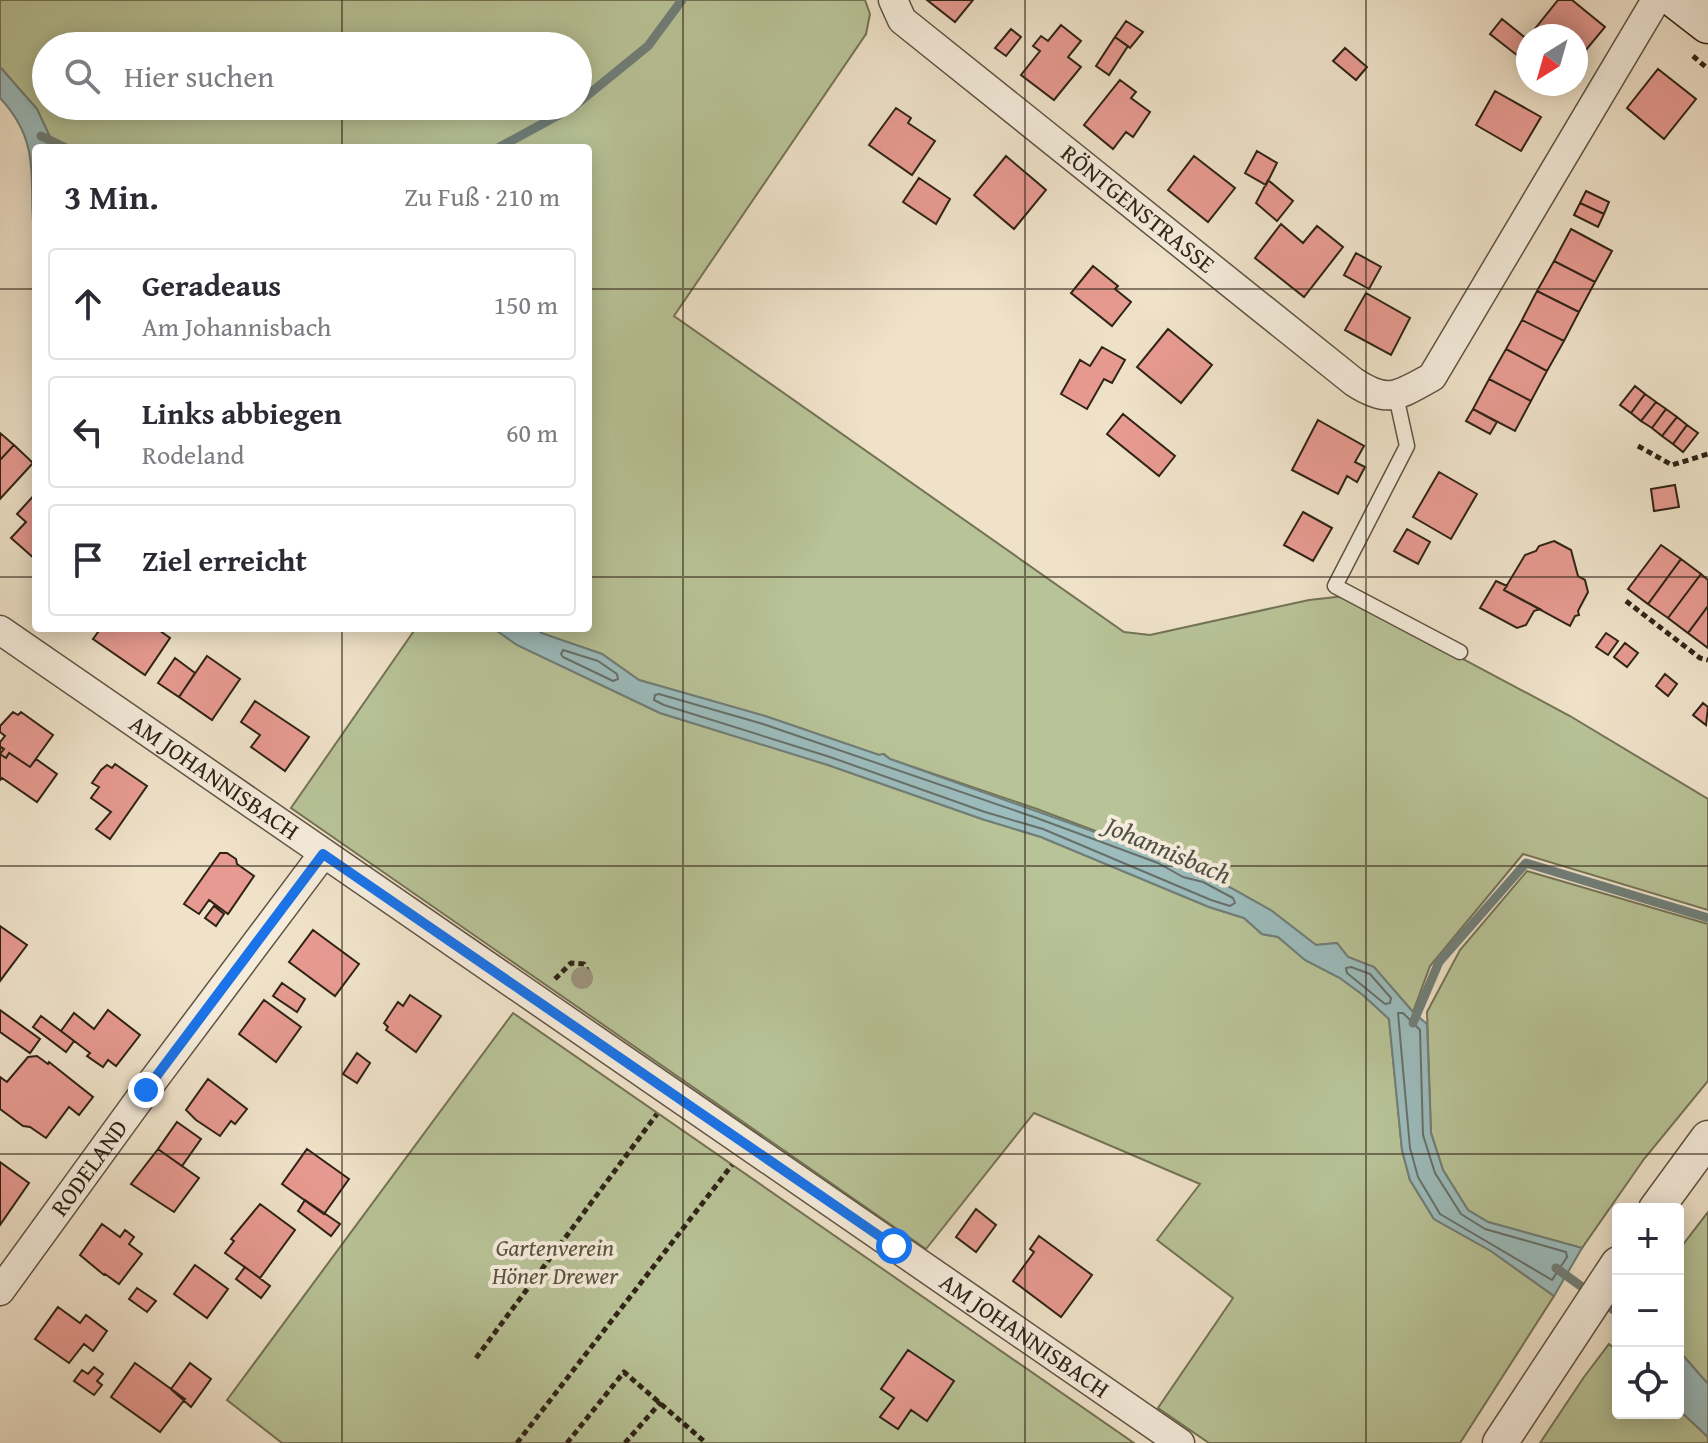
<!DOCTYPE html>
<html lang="de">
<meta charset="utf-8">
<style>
body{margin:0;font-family:"Gentium Book Plus",serif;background:#f2f2f3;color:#2b2b33}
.controls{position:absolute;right:24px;bottom:24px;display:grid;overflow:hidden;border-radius:8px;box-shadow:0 4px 20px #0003}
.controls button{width:72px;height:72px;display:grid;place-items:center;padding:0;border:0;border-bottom:2px solid #e1e1e2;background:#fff;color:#2b2b33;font:40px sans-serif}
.compass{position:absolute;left:1516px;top:24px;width:72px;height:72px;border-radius:50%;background:#fff;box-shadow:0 4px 20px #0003;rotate:217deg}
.stop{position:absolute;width:24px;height:24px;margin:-18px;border:6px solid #1a73e8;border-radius:50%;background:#fff}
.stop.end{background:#1a73e8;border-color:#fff;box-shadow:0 2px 8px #0008}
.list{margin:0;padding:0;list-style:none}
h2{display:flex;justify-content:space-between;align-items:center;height:104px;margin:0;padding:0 32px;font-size:34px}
h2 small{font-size:26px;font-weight:400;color:#7c7c81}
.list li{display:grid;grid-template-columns:52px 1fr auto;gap:24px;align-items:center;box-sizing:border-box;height:112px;margin:0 16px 16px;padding:0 16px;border:2px solid #e1e1e2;border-radius:8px}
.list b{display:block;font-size:30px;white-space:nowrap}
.list p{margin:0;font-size:26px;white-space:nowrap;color:#7c7c81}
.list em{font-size:26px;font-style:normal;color:#7c7c81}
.icon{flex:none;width:44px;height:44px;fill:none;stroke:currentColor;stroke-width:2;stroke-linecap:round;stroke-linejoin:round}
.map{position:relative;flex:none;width:1708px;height:1443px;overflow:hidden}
.search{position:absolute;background:#fff;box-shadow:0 4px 20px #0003;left:32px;top:32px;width:560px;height:88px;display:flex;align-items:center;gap:20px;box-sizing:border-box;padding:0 28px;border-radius:44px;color:#7c7c81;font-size:30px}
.panel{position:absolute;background:#fff;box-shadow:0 4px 20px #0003;left:32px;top:144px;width:560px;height:488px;border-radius:8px}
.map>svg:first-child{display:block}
.green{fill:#b8c397;stroke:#747356;stroke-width:2;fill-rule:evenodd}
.water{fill:#9cbcbd;stroke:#707f7a;stroke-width:2}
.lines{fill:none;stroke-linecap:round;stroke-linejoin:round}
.shore{stroke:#66706a;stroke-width:2}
.stream{stroke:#707f7a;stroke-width:9}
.building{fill:#e79a91;stroke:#2f2316;stroke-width:2}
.service-casing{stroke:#5f5343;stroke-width:17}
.minor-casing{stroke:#5f5343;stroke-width:31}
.tertiary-casing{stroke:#5f5343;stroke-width:37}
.secondary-casing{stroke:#2f2316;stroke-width:41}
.path{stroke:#2f2316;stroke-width:5;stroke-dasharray:6 4;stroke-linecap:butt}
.service{stroke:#f5ecdc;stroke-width:14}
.minor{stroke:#f5ecdc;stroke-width:28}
.tertiary{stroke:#f5ecdc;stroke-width:34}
.secondary{stroke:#f5ecdc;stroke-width:38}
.tree{fill:#9c937c}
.route{stroke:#1a73e8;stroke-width:10}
.grid{fill:none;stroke:#2f2316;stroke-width:2;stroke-opacity:0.55}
.labels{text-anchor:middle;stroke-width:8;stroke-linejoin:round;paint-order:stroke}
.street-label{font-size:24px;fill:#2f2316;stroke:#f5ecdc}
.park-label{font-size:24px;font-style:italic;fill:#58533d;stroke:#f5ecdc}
.water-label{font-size:26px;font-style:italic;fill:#505148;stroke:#f5ecdc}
</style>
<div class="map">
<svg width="1708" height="1443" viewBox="0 0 1708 1443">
<rect width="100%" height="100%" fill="#efe2c9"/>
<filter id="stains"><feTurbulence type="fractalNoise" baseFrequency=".0025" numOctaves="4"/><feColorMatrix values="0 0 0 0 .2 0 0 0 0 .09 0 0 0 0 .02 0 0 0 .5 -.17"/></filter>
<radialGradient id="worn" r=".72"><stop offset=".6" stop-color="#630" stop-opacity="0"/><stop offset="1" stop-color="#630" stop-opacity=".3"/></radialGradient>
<path class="green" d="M0 0H865L870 14 866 34 674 316 1124 632 1150 635 1309 600 1345 596 1570 716 1708 799V910L1523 854 1430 966 1413 1012 1374 967 1348 957 1337 943 1316 945 1272 911 1206 874 1186 869 1162 856 1037 809 890 759 884 754 879 755 765 716 639 680 602 654 541 633 536 628H588V148H55L37 109 0 67ZM46 46H578V106H46Z
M416 628H493L517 645 660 713 828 765 982 819 1041 837 1209 907 1244 918 1262 934 1278 937 1305 960 1340 978 1363 995 1389 1019 1402 1150 1410 1180 1434 1219 1491 1251 1554 1296 1460 1443H1209L1158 1408 1233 1298 1157 1240 1200 1184 1034 1113 926 1249 291 808Z
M1527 871 1708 924V1081L1644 1159 1582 1248 1488 1222 1468 1210 1443 1170 1431 1133 1427 1012 1460 950Z
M513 1013 1134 1443H282L227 1400Z
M1708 1212V1384L1679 1351 1678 1345V1251Z
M1609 1344 1618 1352V1413H1678V1409L1708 1437V1443H1540L1584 1377Z"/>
<path class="water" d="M0 67 37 109 55 148H36V248C25 190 47 148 0 98Z
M493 628H536L541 633 602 654 639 680 765 716 879 755 883 754 890 759 1162 856 1186 869 1206 874 1272 911 1316 945 1337 943 1348 957 1374 967 1413 1012 1427 1024 1431 1133 1443 1170 1468 1210 1488 1222 1582 1248 1554 1296 1491 1251 1434 1219 1410 1180 1402 1150 1389 1019 1363 995 1340 978 1305 960 1278 937 1262 934 1244 918 1209 907 1041 837 982 819 828 765 660 713 517 645Z
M1678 1345 1679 1351 1708 1384V1437L1678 1409Z"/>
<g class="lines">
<path class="shore" d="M563 650 598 661 617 674 618 679 613 681 563 657 561 654Z
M659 694 763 724 1034 817 1158 863 1183 877 1203 882 1233 898 1235 903 1230 906 1211 900 1043 829 985 812 830 757 664 705 654 700 655 695Z
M1351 967 1370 974 1391 998 1390 1003 1385 1004 1347 973 1346 968Z
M1398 1013H1403L1420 1030 1423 1135 1435 1173 1461 1214 1485 1229 1566 1252 1567 1257 1552 1280 1440 1214 1418 1177 1410 1148Z"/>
<path class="stream" d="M578 103 648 46 682 0
M41 136 66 148
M498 148 575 106
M1413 1023 1439 962 1526 863 1708 918
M1556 1268 1618 1313"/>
</g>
<path class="building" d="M927 0H973L955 22Z
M1558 0H1572L1605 27 1576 62V36L1530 35Z
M1502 19 1528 40V45L1518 56 1490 34Z
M1126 21 1143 32 1130 48 1115 37Z
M1061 25 1081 41 1068 57 1081 67 1054 100 1021 75 1040 51 1033 46 1041 36 1048 41Z
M1011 29 1021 37 1006 56 995 48Z
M1115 37 1128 46 1109 75 1096 66Z
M1345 48 1367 67 1356 80 1333 61Z
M1658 69 1696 99 1664 139 1627 108Z
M1120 80 1136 92 1131 98 1150 112 1133 137 1126 132 1113 149 1084 125Z
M1495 91 1541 117 1521 151 1476 125Z
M896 108 911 118 908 123 935 141 912 175 869 145Z
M1257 151 1277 163 1266 185 1245 173Z
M1006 156 1046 190 1014 229 974 195Z
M1194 156 1235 188 1208 222 1168 190Z
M919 178 950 199 936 224 903 202Z
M1268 180 1293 201 1277 221 1256 203Z
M1586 191 1609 202 1604 214 1580 203Z
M1580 203 1604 214 1598 227 1574 215Z
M1281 224 1303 243 1317 226 1343 247 1304 297 1255 258Z
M1571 229 1612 251 1595 282 1554 261Z
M1356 253 1381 267 1369 289 1344 275Z
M1554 261 1595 282 1579 312 1537 291Z
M1093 266 1118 286 1115 289 1131 302 1112 326 1071 293Z
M1537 291 1579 312 1564 341 1522 320Z
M1366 293 1410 318 1391 355 1345 330Z
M1522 320 1564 341 1547 371 1506 349Z
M1168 329 1212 365 1181 403 1137 367Z
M1102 347 1125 360 1112 383 1104 379 1087 409 1061 394 1080 360 1090 366Z
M1506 349 1547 371 1531 401 1489 379Z
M1489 379 1531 401 1515 431 1473 409Z
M1635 386 1645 394 1631 413 1620 405Z
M1645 394 1656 402 1641 421 1631 413Z
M1656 402 1666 409 1652 428 1641 421Z
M1473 409 1497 422 1490 434 1466 421Z
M1666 409 1677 417 1662 436 1652 428Z
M1123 414 1175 456 1159 476 1107 434Z
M1677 417 1687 425 1673 444 1662 436Z
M1318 420 1364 446 1355 462 1365 467 1357 482 1347 476 1338 494 1292 470Z
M1687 425 1698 433 1683 452 1673 444Z
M0 433 14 445 0 460Z
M14 445 33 463 0 499V460Z
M1439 472 1477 494 1451 539 1413 517Z
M1675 485 1679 507 1654 511 1651 489Z
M36 493V560L11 538 26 522 17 514Z
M1303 512 1332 528 1313 561 1284 545Z
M1407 529 1430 542 1418 564 1394 551Z
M1554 541 1571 550 1578 576 1585 580 1588 592 1578 611 1579 615 1575 616 1570 626 1504 590 1525 555 1536 551 1539 546Z
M1661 545 1681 559 1648 604 1628 589Z
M1681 559 1701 574 1668 618 1648 604Z
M1701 574 1708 580V606L1688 633 1668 618Z
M1496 581 1507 586 1504 590 1540 609 1534 611 1526 625 1517 628 1480 608Z
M1708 606V648L1688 633Z
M101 628H156L170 638 145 675 93 639Z
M1606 633 1618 641 1608 655 1596 647Z
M1625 643 1638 653 1627 667 1614 657Z
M207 656 240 679 212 720 179 697Z
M175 658 195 673 179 697 158 683Z
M1665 674 1677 684 1668 696 1656 686Z
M255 701 309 737 285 771 251 747 260 735 241 722Z
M1703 703 1708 707 1706 725 1693 715Z
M13 712 18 715 21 712 53 735 30 767 9 753 6 758 0 754 4 749 0 747V742L5 736 0 732V726Z
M1 747 4 749 0 754 6 758 9 753 30 767 36 759 57 774 37 802 2 778 0 780V749Z
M115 764 147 786 110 839 96 829 111 812 91 798 99 787 92 783 101 770 107 765 112 768Z
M220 853H227L236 859 237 864 254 876 228 914 209 900 199 914 184 904Z
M214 906 224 914 216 926 205 918Z
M0 926 27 945 0 981Z
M313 930 359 964 335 996 289 962Z
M282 983 305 999 297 1012 273 996Z
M410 995 441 1016 416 1052 386 1030 388 1027 384 1023 398 1002 403 1006Z
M264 1000 301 1027 276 1062 239 1034Z
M0 1010 40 1039 30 1053 0 1032Z
M108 1010 140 1035 116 1066 108 1060 103 1067 87 1056 90 1053 61 1031 74 1013 94 1029Z
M41 1016 74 1041 66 1052 33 1027Z
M357 1053 370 1063 357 1083 343 1074Z
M37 1056 48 1064 49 1062 93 1097 79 1115 69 1107 46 1138 30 1127 23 1126 0 1109V1077L7 1082 28 1057Z
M208 1079 247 1109 235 1124 231 1121 220 1136 196 1120 186 1110Z
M177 1122 201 1139 182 1166 158 1149Z
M158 1149 199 1178 174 1212 131 1184Z
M307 1149 349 1179 324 1214 282 1184Z
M0 1162 29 1183 0 1225Z
M305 1200 340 1224 331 1236 298 1211Z
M260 1204 295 1230 260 1278 225 1253 234 1241 231 1239Z
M976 1209 996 1225 976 1252 956 1237Z
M102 1224 120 1237 125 1230 134 1237 129 1244 142 1254 119 1284 105 1274 104 1275 80 1255Z
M1039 1236 1092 1275 1061 1317 1013 1281 1034 1252 1030 1249Z
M195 1265 228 1289 207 1318 174 1294Z
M245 1267 270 1286 261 1298 236 1279Z
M137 1288 156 1301 147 1312 129 1299Z
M58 1307 80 1323 86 1315 107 1331 93 1351 84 1344 69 1363 35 1339Z
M908 1350 954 1381 927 1421 911 1410 898 1429 880 1417 894 1398 881 1389Z
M135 1363 185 1399 160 1432 111 1397Z
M190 1363 211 1379 191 1407 171 1389Z
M94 1367 103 1374 97 1381 102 1385 94 1395 74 1381 82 1370 88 1374Z"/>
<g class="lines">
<g class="service-casing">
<path id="service" d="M1396 396 1407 446 1335 586 1460 652"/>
</g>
<g class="minor-casing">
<g id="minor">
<path id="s1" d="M893 0 902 20 1354 382C1389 405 1399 395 1432 377L1656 0"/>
<path id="s2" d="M0 630 1180 1443"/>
<path id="s3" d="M0 1291 146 1090 323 854"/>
</g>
</g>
<g class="tertiary-casing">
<path id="tertiary" d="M1656 1209 1708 1138
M1500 1443 1618 1264"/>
</g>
<g class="secondary-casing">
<path id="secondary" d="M1677 0 1708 24"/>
</g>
<path class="path" d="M1693 56 1708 69
M1638 446 1672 465 1708 454
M1626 601 1700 658 1708 660
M555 979 571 963 584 964 589 974
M476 1358 657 1114
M517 1443 732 1165
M567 1443 624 1372 706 1443
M625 1443 661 1402"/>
<use href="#service" class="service"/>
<use href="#minor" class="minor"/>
<use href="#tertiary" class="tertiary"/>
<use href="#secondary" class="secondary"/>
</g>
<circle class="tree" cx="582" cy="978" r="11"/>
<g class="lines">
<path class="route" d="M146 1090 323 854 894 1246"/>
</g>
<path class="grid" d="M342 0V46M683 0V1443M1025 0V1443M1366 0V1443M342 106V148M0 289H36M588 289H1708M0 577H36M588 577H1708M342 628V1443M0 866H1708M0 1154H1708"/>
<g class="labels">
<g class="street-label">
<text dy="8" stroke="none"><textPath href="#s1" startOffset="324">RÖNTGENSTRASSE</textPath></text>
<text dy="8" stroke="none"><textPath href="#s2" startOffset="260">AM JOHANNISBACH</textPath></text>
<text dy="8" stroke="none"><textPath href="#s3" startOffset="152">RODELAND</textPath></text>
<text dy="8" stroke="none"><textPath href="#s2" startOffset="1244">AM JOHANNISBACH</textPath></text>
</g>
<g class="park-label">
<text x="555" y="1256">Gartenverein<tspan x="555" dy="28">Höner Drewer</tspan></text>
</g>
<g class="water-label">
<text transform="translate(1168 850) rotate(23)" y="9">Johannisbach</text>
</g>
</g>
<rect width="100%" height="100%" filter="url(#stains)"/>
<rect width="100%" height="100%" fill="url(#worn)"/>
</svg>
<div class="controls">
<button>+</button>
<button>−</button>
<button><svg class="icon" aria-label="locate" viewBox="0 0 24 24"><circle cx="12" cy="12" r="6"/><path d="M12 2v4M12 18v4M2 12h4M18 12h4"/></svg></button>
</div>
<svg class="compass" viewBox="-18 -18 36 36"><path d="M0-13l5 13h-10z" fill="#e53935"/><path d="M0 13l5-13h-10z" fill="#7c7c81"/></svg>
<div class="stop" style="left:894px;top:1246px"></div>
<div class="stop end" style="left:146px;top:1090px"></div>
<div class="search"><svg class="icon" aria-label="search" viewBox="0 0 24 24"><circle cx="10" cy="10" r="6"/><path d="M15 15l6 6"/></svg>Hier suchen</div>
<section class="panel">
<h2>3 Min.<small>Zu Fuß · 210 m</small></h2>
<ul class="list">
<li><svg class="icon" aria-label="ahead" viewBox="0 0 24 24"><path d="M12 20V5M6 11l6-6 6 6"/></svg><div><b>Geradeaus</b><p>Am Johannisbach</p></div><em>150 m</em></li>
<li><svg class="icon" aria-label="left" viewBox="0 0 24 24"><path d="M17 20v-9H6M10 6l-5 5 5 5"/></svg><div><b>Links abbiegen</b><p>Rodeland</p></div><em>60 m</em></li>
<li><svg class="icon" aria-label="arrive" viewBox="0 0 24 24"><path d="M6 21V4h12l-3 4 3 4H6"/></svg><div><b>Ziel erreicht</b></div></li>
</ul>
</section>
</div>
